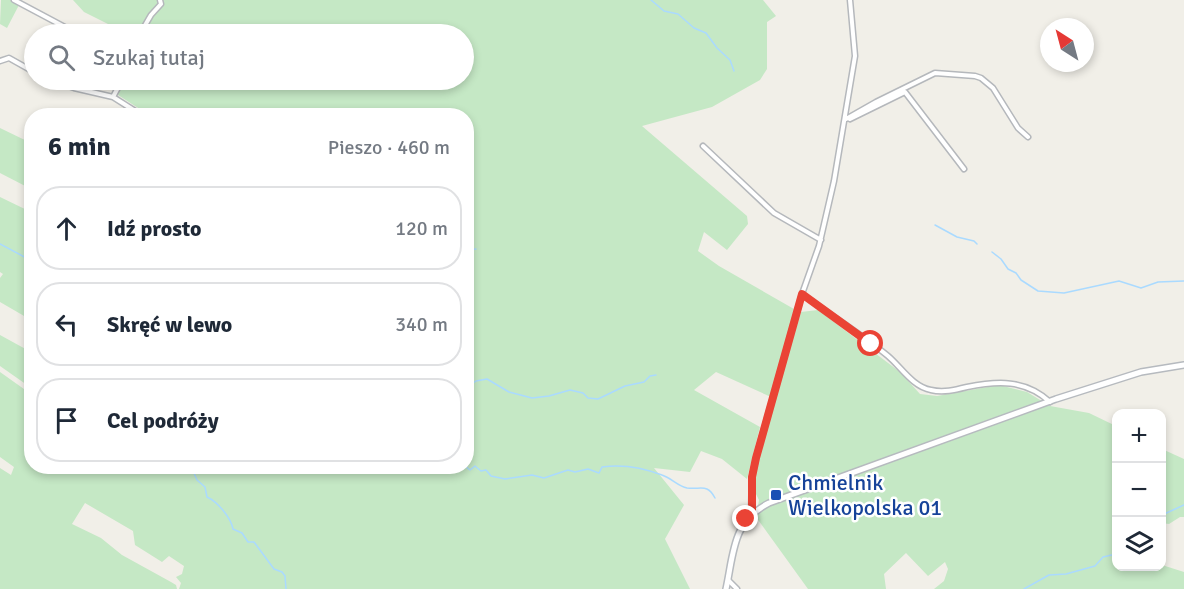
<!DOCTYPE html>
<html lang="pl">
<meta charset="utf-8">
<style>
body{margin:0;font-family:Signika,sans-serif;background:#f6f6f7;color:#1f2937}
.controls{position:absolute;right:18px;bottom:18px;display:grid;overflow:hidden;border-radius:12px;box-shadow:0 3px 9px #0003}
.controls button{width:54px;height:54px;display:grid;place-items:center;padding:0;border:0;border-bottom:2px solid #e0e1e3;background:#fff;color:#1f2937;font:30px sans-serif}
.compass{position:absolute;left:1040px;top:18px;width:54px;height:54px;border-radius:50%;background:#fff;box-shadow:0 3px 9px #0003;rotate:324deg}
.stop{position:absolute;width:18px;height:18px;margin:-14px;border:4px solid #ea4335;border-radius:50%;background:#fff}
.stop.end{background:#ea4335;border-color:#fff;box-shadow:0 2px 6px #0008}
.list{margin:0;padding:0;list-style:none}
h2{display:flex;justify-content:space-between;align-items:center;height:78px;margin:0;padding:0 24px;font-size:26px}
h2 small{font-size:20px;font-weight:400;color:#747a83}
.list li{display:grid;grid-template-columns:39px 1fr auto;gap:18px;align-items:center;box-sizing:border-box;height:84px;margin:0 12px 12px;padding:0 12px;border:2px solid #e0e1e3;border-radius:24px}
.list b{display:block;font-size:22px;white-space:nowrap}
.list em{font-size:20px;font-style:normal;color:#747a83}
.icon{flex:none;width:33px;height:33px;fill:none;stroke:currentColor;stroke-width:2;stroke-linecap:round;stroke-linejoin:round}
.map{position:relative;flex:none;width:1184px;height:589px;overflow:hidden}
.search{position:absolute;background:#fff;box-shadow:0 3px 9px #0003;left:24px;top:24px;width:450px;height:66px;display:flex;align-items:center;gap:15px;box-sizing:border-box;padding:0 21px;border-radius:33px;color:#747a83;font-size:22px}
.panel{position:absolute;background:#fff;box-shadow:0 3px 9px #0003;left:24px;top:108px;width:450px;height:366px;border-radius:24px}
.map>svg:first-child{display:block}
.green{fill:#c5e8c5}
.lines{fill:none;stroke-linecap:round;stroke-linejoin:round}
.stream{stroke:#aadaff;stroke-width:1.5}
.street-casing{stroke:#b5b8bc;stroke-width:7}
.secondary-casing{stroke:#b6babf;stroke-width:8}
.street{stroke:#fff;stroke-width:4}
.secondary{stroke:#fff;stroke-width:5}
.route{stroke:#ea4335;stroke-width:8}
.transit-dot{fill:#1a4fb4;stroke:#fff;stroke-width:2}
.labels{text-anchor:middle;stroke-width:5;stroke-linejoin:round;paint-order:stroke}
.transit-label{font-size:22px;fill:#164399;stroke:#fff;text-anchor:start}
</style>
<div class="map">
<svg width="1184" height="589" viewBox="0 0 1184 589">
<rect width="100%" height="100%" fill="#f1efe8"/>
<path class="green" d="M1 0H10L19 5 7 28 0 24Z
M73 0H763L776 16 767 22V69L760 80 712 107 642 126 747 216 748 224 727 250 704 232 698 251 719 266 794 309 771 397 716 372 694 390 760 427 747 479 722 459 701 451 690 472 654 468 684 505 665 539 690 589H179L181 583 176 577 182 574 184 566 169 556 162 562 135 545 133 531 85 503 72 524 101 538 122 555 171 582 176 585 177 589H0V468L11 475 14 467 0 457V372L31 394 32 466H466V116L149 115 118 95 124 80H464V34H128L84 12Z
M0 128 31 143V189L0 173Z
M0 197 31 212V320L0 302V278L3 274 0 272Z
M818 310 900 372 920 394 937 396 999 385 1027 392 1050 406 1089 413 1116 426V566H1162V565L1184 572V589H934L944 581 948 569 945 562 928 576 906 553 884 574 886 589H808L756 517 759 500 754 490 756 473 767 425 801 312Z
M0 335 31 352V378L27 385 0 366Z
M1162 449 1184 459V517H1180L1169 524 1162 523Z"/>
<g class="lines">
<path class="stream" d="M651 0 664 11 678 14 694 28 706 33 717 48 730 60 734 71
M935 225 957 237 974 241 977 244
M0 244 32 261
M466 250 476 249
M992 252 1001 259 1008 269 1016 273 1021 280 1038 291 1064 293 1119 281 1141 288 1158 282 1184 281
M466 388 476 381 487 379 509 392 532 398 549 396 570 390 583 393 588 398 598 399 625 386 644 382 650 376 656 375
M191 466 197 480 205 487 207 497C218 502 231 518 233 529L242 533 248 542H254L274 569 282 572 285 576 286 589
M339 466 341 468
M465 466 470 470 475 466 481 471 486 470 491 476 505 479 532 475 544 478 568 470 575 472 588 469 599 473 602 467C622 464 644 468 662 475 671 478 678 486 687 488 701 490 707 483 715 498
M1162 515 1184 505
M1024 589 1049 575 1066 574 1095 566 1103 557 1116 554"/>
<g class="street-casing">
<path id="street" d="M14 0 78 34
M140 34 151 15 161 4 160 0
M0 61 9 58 34 72
M51 80 74 88 113 97 143 116
M113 97 122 80
M846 119 876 102 935 73 975 76 981 78 993 88 1018 128 1028 137
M850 119 905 92 964 169
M703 146 774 213 821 240
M802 294C830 315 861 334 888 356 901 367 913 387 931 390 943 393 955 390 967 387 997 381 1025 379 1050 402
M751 513 752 477 756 458 802 294 819 246 834 181 855 56 850 0
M728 580 737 589"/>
</g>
<g class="secondary-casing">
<path id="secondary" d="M726 589C734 552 732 522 769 503L1056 399 1141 372 1184 365"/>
</g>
<use href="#street" class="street"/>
<use href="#secondary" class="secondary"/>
</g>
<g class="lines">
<path class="route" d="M746 519 752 513V477L756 458 802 294 871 344"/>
</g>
<rect class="transit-dot" x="770" y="489" width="12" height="12" rx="3"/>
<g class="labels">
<g class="transit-label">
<text x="788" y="490">Chmielnik<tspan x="788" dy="25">Wielkopolska 01</tspan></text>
</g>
</g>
</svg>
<div class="controls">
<button>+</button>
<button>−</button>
<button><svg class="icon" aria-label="layers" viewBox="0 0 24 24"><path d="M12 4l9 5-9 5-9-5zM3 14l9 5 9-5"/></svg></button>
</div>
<svg class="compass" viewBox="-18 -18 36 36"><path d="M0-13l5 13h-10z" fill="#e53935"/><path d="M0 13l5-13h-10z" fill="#747a83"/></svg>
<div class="stop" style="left:871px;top:344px"></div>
<div class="stop end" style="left:746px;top:519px"></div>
<div class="search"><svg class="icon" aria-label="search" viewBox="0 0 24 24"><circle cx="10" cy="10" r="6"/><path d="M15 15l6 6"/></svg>Szukaj tutaj</div>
<section class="panel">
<h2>6 min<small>Pieszo · 460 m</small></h2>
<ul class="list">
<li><svg class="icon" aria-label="ahead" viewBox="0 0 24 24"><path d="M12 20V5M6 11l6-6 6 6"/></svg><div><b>Idź prosto</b></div><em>120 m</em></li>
<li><svg class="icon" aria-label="left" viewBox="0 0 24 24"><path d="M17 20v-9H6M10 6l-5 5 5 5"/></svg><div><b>Skręć w lewo</b></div><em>340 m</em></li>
<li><svg class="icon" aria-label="arrive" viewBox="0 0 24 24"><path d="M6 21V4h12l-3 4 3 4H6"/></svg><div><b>Cel podróży</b></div></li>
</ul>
</section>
</div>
